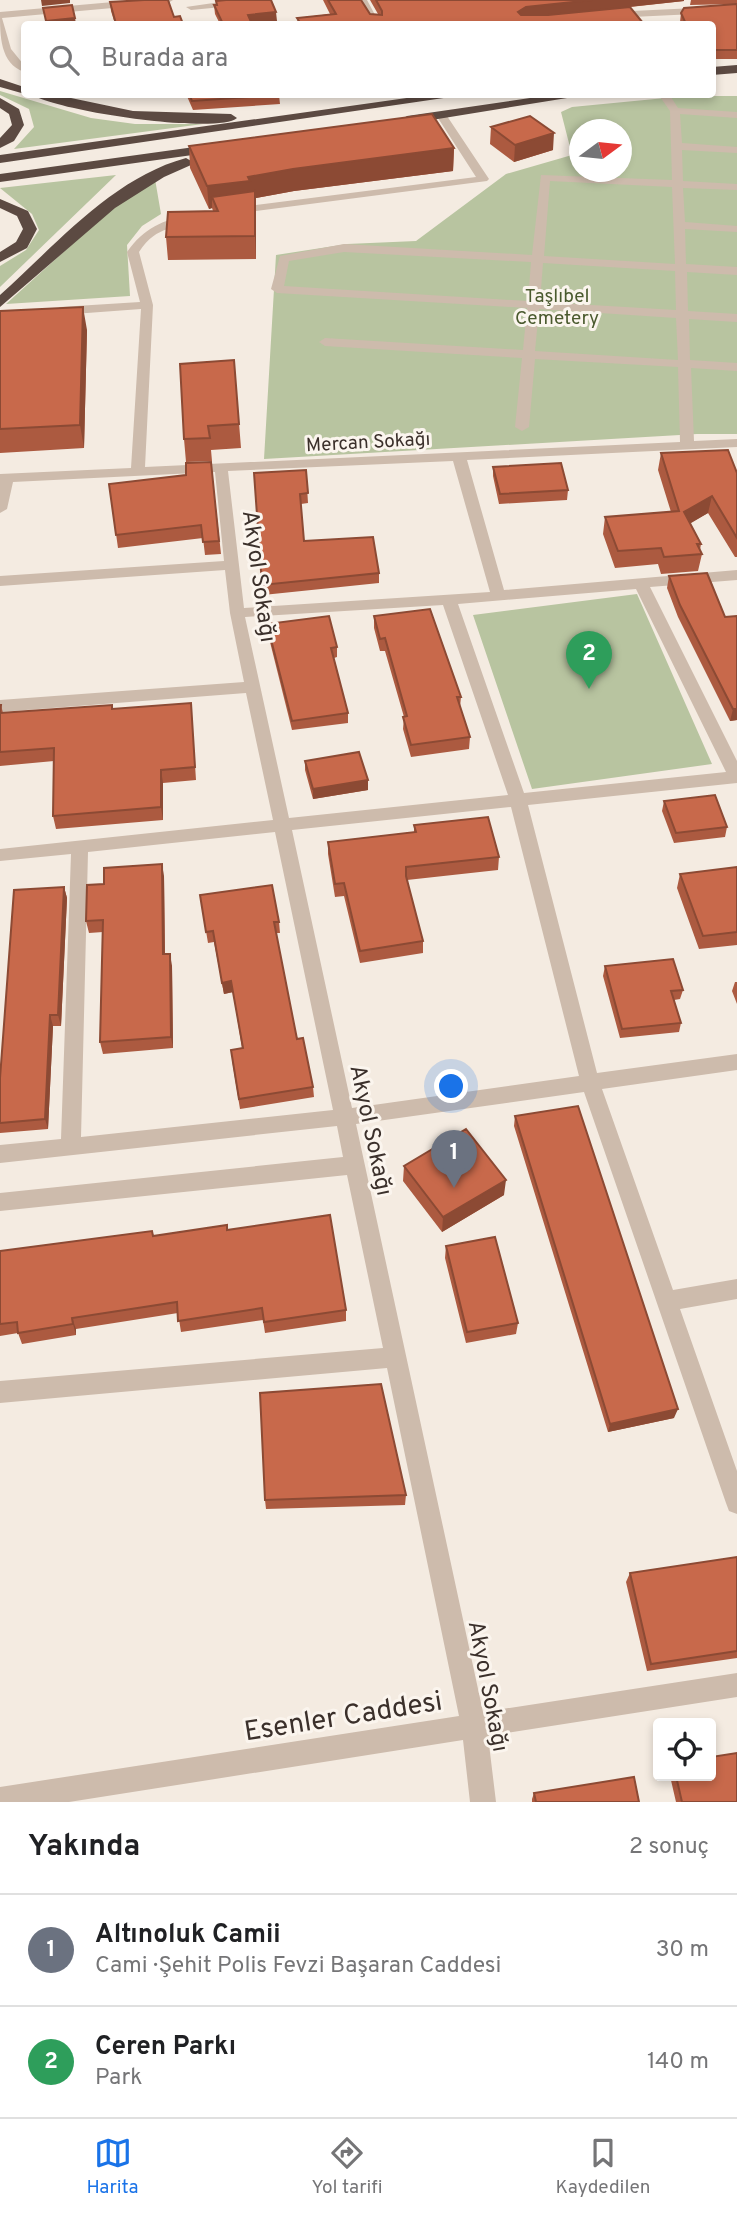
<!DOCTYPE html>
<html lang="tr">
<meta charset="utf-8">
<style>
body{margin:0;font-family:Overpass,sans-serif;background:#f6f6f6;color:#202124}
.controls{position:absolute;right:21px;bottom:21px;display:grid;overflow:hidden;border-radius:7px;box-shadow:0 4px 10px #0003}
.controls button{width:63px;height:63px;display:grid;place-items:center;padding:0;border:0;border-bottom:2px solid #e0e0e0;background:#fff;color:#202124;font:35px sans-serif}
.compass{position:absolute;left:569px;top:119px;width:63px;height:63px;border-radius:50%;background:#fff;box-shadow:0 4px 10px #0003;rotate:75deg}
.you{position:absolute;left:452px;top:1087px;width:24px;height:24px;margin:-18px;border:5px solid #fff;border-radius:50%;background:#1a73e8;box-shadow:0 0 0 10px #1a73e833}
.badge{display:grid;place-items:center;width:46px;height:46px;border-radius:50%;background:#1a73e8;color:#fff;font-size:23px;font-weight:700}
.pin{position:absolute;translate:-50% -58px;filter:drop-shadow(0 2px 4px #0008)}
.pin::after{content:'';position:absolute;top:37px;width:24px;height:21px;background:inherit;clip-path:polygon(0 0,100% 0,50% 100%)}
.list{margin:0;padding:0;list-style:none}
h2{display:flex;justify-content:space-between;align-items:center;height:91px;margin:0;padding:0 28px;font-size:30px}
h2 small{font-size:23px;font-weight:400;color:#757577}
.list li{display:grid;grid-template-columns:46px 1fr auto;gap:21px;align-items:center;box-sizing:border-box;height:112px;padding:0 28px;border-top:2px solid #e0e0e0}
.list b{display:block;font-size:26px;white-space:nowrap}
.list p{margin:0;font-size:23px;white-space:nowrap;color:#757577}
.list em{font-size:23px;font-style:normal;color:#757577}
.icon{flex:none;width:38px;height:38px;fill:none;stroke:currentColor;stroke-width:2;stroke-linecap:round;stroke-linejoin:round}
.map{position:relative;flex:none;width:737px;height:1802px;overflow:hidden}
.search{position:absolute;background:#fff;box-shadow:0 4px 10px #0003;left:21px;right:21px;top:21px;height:77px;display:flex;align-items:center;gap:18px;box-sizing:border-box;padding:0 24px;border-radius:7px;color:#757577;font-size:26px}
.sheet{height:315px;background:#fff}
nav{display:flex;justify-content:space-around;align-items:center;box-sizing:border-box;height:98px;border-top:2px solid #e0e0e0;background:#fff;font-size:19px;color:#757577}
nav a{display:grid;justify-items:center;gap:4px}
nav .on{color:#1a73e8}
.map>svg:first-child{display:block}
.green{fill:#b8c4a0;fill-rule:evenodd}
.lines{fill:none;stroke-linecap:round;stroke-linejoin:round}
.minor{fill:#cdbbac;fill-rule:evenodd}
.highway{fill:#5c4a42;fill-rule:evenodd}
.wall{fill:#ac5a40}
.shaded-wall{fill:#8c4a34}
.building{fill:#c8694b;stroke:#8c4a34;stroke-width:2}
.labels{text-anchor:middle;stroke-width:6;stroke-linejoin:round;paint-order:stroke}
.far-park-label{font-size:19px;fill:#4a5a2e;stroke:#fbf5ee}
.far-street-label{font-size:19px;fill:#3b302b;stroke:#fbf5ee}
.street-label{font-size:23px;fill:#3b302b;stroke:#fbf5ee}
.near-street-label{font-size:28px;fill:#3b302b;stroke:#fbf5ee}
</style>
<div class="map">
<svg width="737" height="1802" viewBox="0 0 737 1802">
<rect width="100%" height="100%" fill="#f4ebe1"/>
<path class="green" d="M0 91 91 118 135 124H203L14 149 34 127 29 109 0 95Z
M686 96H737V434H697L264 459 276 255 347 244 416 241 506 174 572 155 561 112 572 107ZM580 130H622V172H580Z
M116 175 0 287V266L26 250 39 230 32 214 0 188Z
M155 179 161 214 142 226 127 245 130 296 6 304 132 190Z
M637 594 712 764 532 789 473 615Z"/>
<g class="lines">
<path class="minor" d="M136 0H173L168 3 2 18 11 49 24 65V72C0 63 0 36 0 12Z
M234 0H268L263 3 191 10 186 7Z
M357 0H367L380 24H372Z
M737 6V12L611 18 606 15 611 12Z
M658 94H669L678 108 737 112V118L680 114 682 143 737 147V153L682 150 683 181 737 184V190L683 188 685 222 737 226V232L685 229 686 264 737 267V275L687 272 688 311 737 314V322L689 319 690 360 737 363V371L691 368 694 441 737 439V447L467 460 504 590 737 570V580L650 587 737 761V783L528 805 597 1073 737 1054V1070L602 1089 673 1290 737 1279V1299L680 1309 737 1471V1514L729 1511 726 1503 584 1092 356 1124 483 1712 737 1673V1697L488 1736 496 1802H470L463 1740 69 1802H0V1787L459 1716 387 1368 0 1403V1381L383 1348 347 1175 0 1211V1193L343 1157 337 1126 0 1163V1145L61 1139 71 854 0 861V849L273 820 246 693 0 712V700L244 682 230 613 225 570 0 586V576L224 561 215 472 13 482 7 509 0 513V474L131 468 141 309 60 315 54 311 60 307 140 302 127 252C144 228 163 220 191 214L197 217C175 232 158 223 139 252L153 305 145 467 680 442 678 367 535 359 529 427 522 431 515 427 522 358 325 346 319 342 325 338 523 350 527 308 277 293 271 289 280 256 344 244 532 255 541 175 672 180 670 111ZM550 181 672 187 675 264 544 256ZM344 252 531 262 528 301 284 286 289 261ZM543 263 675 271 676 310 540 302ZM539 309 676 318 678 360 535 351ZM453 461 490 592 244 608 228 471ZM636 589 726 772 524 793 458 604ZM443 605 508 795 289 818 245 617ZM511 807 579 1076 352 1108 292 830ZM275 832 333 1110 81 1137 88 852Z
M441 112 445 113 489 179 487 181 233 214 227 211 233 208 476 177 436 115Z"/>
<path class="highway" d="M737 65V73L712 75V67Z
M0 79 24 87 25 94 0 87Z
M31 94H52L133 111 231 114 237 118C217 135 55 111 31 94Z
M435 94H471L0 163V155Z
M557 94H592L407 124 401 120 407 116Z
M0 98 19 109 24 125 14 141 0 148V138L12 125 9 114 0 108Z
M216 144 222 148 221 151 0 182V174Z
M186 158 193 162 191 165 164 177 115 208 0 307V295C55 246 112 178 186 158Z
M0 199 28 211 37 229 27 248 0 262V252L16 242 23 229 17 216 0 208Z"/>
</g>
<path class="wall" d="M323 0H361L370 14H378L370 0H684V1L630 7 643 23V24H298L297 18 330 14Z
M691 0H737V59H712V24H681L680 22 681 13 737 4 690 5Z
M216 1 277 21 252 24H220L215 14 214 5H216Z
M110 2 174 17 183 24H115L111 11Z
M186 94 279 95 280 104 193 110Z
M491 127 553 150 514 162 490 144Z
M189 146 454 148 453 171 294 191 256 198V259L168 260 166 237 213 211 212 208 209 209 190 168Z
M0 311 87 330 84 448 0 453Z
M234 360 241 448 211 450 212 461 186 462 184 439Z
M661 453 737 473V557H735L708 513 690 523 701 544 700 550 702 554 698 571 661 574 658 564 615 568 603 534 605 517 671 512 658 470Z
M211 462 221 554 205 555 203 538 118 548 109 484 186 475Z
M493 467 568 490 567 500 499 504 493 476Z
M306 470 308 503 301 504 304 541 379 573V583L263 595 254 473Z
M707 573 737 720 730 721 678 617 667 588 669 576Z
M374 616 461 697 460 707 470 737 469 749 411 757 403 729 404 717 385 651H380L374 628Z
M267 624 337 647V657L334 658 348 713V723L292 730 268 634Z
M191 703 196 780 163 783V820L56 829 53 816 54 761 0 766V705H1L3 713 113 709Z
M305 761 368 790 313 799 305 770Z
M664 801 727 827 725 837 674 843 662 811Z
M414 825 499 857 498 870 407 880 423 941V953L360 963 344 896 335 897 328 854V842L414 832Z
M737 867V945L699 949 677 888 680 874Z
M164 876 165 954 172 966 173 1048 103 1054 100 1042 103 932 89 933 86 921 104 884Z
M64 887 67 898 61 1026H53L48 1129 0 1133V1078Z
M200 895 279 922 280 933H276L297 1039 313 1087 314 1097 240 1109 232 1060 242 1048 233 992 224 994 214 942 208 943Z
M605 966 683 990 680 999 674 1000 681 1023 679 1032 620 1038 603 976Z
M735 982H737V1004L732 991Z
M515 1116 674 1418 608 1432 514 1126Z
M404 1166 504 1195 442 1232 403 1181Z
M227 1230 346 1310V1321L265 1333 263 1320 181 1332 178 1313 76 1329V1335L22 1344 18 1333 0 1336V1251L153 1236Z
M446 1246 518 1323 516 1334 466 1343 445 1258Z
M406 1495 405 1505 266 1509 265 1500Z
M737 1557V1658L647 1671 626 1582 630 1573Z
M670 1776H711L737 1802H676Z
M534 1793 639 1802H532V1799Z"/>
<path class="shaded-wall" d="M41 0H70V3L42 6Z
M592 0H684V1L525 18 518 12 526 7Z
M276 12 277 21 248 24V15Z
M75 18 76 24H46V21Z
M554 133 553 150 514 162 515 145Z
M454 148 453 171 294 191 256 198V259L255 236 212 197V208L209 209 207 186 248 177 293 169Z
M83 307 87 330 84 448 80 425Z
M712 496 708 513 681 529 684 512Z
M733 709H737V720L730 721Z
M161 770 163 783V820L161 807Z
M368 780V790L313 799V789Z
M162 864 164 876 165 966 163 954Z
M64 887 67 898 61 1026 58 1015Z
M170 954 172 966 173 1048 171 1037Z
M231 981 233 992 224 994 222 983Z
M50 1015 53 1026 48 1129 45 1119Z
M506 1180 504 1195 442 1232 443 1217Z
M72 1318 76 1329V1335L73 1324Z
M678 1409 674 1418 608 1432 610 1424Z"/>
<path class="building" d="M144 0H168L174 17 180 16 183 24H116L110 2Z
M226 0H271L276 12 248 15 252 24H223L214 5H217L216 1Z
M328 0H361L370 14 382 15V11L376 0H592L526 7 518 12 521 15H548L630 7 643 23 632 24H301L297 18 336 14Z
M737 4V50H712V24H686L681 13 684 8Z
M72 5 75 18 46 21 43 8Z
M189 94H279V95L192 101Z
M432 114 454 148 293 169 248 177 250 181 207 186 189 146Z
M530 116 554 133 515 145 491 127Z
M255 191V236L166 237 168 212 218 211 212 197Z
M83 307 80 425 0 429V311Z
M234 360 239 424 208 426 210 438 184 439 180 364Z
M728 450 737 473V538L712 496 684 512 701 544H697L702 554 664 557 661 548 618 551 605 517 679 511 661 453Z
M211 462 219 541 203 542 201 525 116 535 109 484 186 475V463Z
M561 463 568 490 500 494 493 467Z
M306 470 308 493 300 494 304 541 373 537 379 573 262 585 254 473Z
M707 573 725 617 737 616V709H733L680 605 669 576Z
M430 609 461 697H457L470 737 411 745 403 717 407 716 385 638 380 639 374 616Z
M329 616 337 647 331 648 348 713 292 721 267 624Z
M191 703 195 767 161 770V807L53 816 54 748 0 752V705H1L0 713 112 705V709Z
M359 752 368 780 313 789 305 761Z
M715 795 727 827 676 833 664 801Z
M488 817 499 857 406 867V876L423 941 360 951 344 883 335 884 328 842 416 832 414 825Z
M162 864 163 954H170L171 1037 100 1042 103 920 86 921 87 885 104 884V868Z
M737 867V932L703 936 680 874Z
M272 885 279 922H274L297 1039 303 1038 313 1087 239 1099 231 1050 243 1048 231 981 222 983 213 931 206 932 200 895Z
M64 887 58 1015H50L45 1119 0 1123V1078L14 890Z
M673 959 683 990 671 991 681 1023 622 1029 605 966Z
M578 1106 678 1409 610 1424 515 1116Z
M466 1129 506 1180 443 1217 404 1166Z
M330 1215 346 1310 264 1322 262 1308 178 1321 177 1302 72 1318 73 1324 18 1333 17 1322 0 1324V1251L152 1231 153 1236 227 1225V1230Z
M495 1237 518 1323 467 1332 446 1246Z
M381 1384 406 1495 265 1500 260 1393Z
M737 1557V1651L651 1664 630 1573Z
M737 1753V1802H682L676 1776H711V1757Z
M634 1777 639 1802H536L534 1793Z"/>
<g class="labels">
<g class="far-park-label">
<text x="557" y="302">Taşlıbel<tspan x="557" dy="22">Cemetery</tspan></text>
</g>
<g class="far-street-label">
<text transform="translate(368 441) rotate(-3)" y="7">Mercan Sokağı</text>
</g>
<g class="street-label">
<text transform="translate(260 576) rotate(82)" y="8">Akyol Sokağı</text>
<text transform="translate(372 1130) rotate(78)" y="8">Akyol Sokağı</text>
<text transform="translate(489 1686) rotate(79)" y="8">Akyol Sokağı</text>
</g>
<g class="near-street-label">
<text transform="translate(343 1715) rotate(-9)" y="10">Esenler Caddesi</text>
</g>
</g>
</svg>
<div class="controls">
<button><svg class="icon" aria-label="locate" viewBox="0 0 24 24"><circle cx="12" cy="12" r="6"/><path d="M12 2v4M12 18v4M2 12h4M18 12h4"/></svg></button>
</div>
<svg class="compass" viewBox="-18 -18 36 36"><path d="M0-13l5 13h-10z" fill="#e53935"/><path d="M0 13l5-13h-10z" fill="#757577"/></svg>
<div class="you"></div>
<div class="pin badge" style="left:454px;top:1188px;background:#6b7280">1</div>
<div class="pin badge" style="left:589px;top:689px;background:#2e9e5b">2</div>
<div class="search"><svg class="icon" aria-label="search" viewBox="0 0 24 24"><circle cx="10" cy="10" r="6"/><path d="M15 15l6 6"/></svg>Burada ara</div>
</div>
<section class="sheet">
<h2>Yakında<small>2 sonuç</small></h2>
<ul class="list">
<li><span class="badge" style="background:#6b7280">1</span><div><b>Altınoluk Camii</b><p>Cami · Şehit Polis Fevzi Başaran Caddesi</p></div><em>30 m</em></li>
<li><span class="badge" style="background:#2e9e5b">2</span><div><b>Ceren Parkı</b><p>Park</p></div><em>140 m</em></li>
</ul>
</section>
<nav>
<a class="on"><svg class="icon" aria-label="map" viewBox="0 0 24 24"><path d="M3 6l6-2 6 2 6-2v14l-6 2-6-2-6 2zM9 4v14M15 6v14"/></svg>Harita</a>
<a><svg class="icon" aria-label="directions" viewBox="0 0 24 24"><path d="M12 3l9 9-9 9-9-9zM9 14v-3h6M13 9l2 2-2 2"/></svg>Yol tarifi</a>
<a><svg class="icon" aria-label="saved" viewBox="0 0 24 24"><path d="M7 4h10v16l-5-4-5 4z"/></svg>Kaydedilen</a>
</nav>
